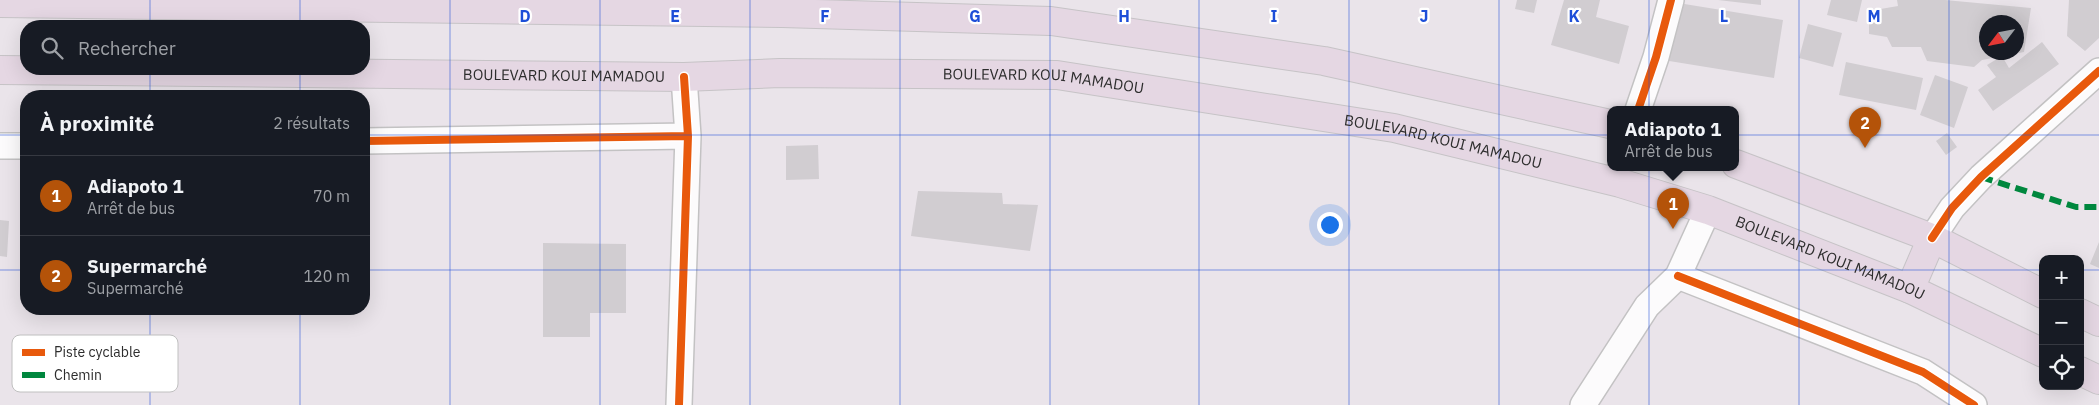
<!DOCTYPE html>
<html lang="fr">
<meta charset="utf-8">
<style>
body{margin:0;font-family:"IBM Plex Sans",sans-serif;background:#20242c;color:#f1f3f6}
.controls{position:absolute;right:15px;bottom:15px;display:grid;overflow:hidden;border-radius:10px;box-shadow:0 5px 20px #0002}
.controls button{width:45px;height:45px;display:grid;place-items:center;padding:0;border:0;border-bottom:1px solid #363941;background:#171b24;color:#f1f3f6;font:25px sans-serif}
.compass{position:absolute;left:1979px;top:15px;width:45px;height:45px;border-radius:50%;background:#171b24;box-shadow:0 5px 20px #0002;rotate:238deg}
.you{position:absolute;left:1329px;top:224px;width:18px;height:18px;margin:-12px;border:4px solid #fff;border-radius:50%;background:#1a73e8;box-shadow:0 0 0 8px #1a73e833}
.badge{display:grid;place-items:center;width:32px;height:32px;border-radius:50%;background:#b45309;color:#fff;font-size:16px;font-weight:700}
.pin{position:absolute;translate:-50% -41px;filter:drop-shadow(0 1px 2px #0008)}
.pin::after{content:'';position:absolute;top:26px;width:18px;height:15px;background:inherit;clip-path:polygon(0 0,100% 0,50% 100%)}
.popup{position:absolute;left:1607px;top:106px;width:132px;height:65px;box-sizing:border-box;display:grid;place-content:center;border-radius:10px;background:#171b24;filter:drop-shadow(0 1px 4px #0005);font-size:16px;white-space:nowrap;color:#9ea1a6}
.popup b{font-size:19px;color:#f1f3f6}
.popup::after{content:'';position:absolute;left:50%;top:100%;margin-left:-10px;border:10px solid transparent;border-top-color:#171b24}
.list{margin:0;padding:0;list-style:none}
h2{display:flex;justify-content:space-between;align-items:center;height:65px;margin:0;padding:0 20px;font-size:21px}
h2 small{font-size:16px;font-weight:400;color:#9ea1a6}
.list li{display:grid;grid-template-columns:32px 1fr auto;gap:15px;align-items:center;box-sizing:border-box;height:80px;padding:0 20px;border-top:1px solid #363941}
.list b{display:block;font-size:19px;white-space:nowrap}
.list p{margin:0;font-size:16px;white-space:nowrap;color:#9ea1a6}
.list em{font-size:16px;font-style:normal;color:#9ea1a6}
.icon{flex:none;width:28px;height:28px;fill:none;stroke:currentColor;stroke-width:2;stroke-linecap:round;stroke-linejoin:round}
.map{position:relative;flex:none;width:2099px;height:405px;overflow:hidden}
.search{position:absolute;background:#171b24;box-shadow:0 5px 20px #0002;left:20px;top:20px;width:350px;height:55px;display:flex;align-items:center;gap:12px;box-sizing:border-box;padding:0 18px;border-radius:20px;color:#9ea1a6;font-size:19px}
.panel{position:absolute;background:#171b24;box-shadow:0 5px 20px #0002;left:20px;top:90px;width:350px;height:225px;border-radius:20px}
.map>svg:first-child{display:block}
.building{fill:#d1cdd1;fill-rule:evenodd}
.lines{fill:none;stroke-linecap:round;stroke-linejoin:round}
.minor-casing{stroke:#c3c2c3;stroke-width:28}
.primary-casing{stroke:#c6c3c6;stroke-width:30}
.minor{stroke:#fcfbfc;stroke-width:25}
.primary{stroke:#e5d7e3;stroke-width:28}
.quiet{stroke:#00873e;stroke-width:6;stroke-dasharray:12 6;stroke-linecap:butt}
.cycleway-casing{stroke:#fff;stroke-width:11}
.cycleway{stroke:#e8590c;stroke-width:8}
.grid{fill:none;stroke:#1d4ed8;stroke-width:1;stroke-opacity:0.55}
.labels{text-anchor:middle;stroke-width:4.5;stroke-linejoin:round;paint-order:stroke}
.street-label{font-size:15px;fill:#2d2d2d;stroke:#fff}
.key{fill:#fff;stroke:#c0c0c0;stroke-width:1}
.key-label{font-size:14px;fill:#2d2d2d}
.grid-label{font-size:16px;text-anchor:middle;font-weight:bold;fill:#1d4ed8;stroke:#fff;stroke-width:4.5;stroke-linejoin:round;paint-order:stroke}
</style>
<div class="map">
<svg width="2099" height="405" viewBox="0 0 2099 405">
<rect width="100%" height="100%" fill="#eae4ea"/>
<path class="building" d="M1517 0H1537L1534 13 1515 9Z
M1564 0H1600L1596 17 1629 26 1619 64 1551 45Z
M1718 0H1761V5Z
M1831 0H1862L1857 22 1827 15Z
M1897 0H1945L2031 8 2024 52 1982 60 1974 67 1927 61 1921 47H1892L1887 37 1869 34V11L1898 6ZM1986 22H2016V52H1986Z
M2069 0H2099V38L2085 51 2067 36Z
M1672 2 1783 20 1774 78 1663 60Z
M1808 24 1842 33 1833 67 1799 58Z
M2042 42 2059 64 1993 111 1978 90 1996 77 1987 65 2002 56 2009 68Z
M1846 62 1923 78 1916 110 1839 95Z
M1935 75 1968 87 1954 128 1920 115Z
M1947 133 1957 147 1946 155 1936 141Z
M818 145 819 179 786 180V146Z
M918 191 1002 193 1003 204 1038 205 1030 251 911 236Z
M0 220 9 221 7 257 0 256Z
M2099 242V268L2090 264Z
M543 243 626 244V313H590V337H543Z"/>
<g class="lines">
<g class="minor-casing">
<path id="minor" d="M1638 110 1656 57 1671 0
M364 141 688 136
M0 146H26
M1932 238 1952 208 1981 177 2099 71
M1678 276 1923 372 1974 405
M679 405 688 136 684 77
M1583 405 1647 306 1678 276 1708 210"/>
</g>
<g class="primary-casing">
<g id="primary">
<path d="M0 3 782 13 1051 21 1324 61 1610 124"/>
<path id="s1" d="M0 70 684 77 780 73 1057 75 1394 128 1620 183 1708 210 1910 289 2043 353"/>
<path d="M1736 164 1932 238 2043 294"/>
<path d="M1910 289 1932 238"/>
<path d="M2080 313 2099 322"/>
<path d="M2080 371 2099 380"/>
</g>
</g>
<use href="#minor" class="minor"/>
<use href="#primary" class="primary"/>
<path class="quiet" d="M1981 177 2076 207H2099"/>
<g class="cycleway-casing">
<path id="cycleway" d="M1638 110 1656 57 1671 0
M364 141 688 136
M1932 238 1952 208 1981 177 2099 71
M1678 276 1923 372 1974 405
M679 405 688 136 684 77"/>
</g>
<use href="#cycleway" class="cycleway"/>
</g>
<path class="grid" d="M150 0V26M300 0V26M450 0V405M600 0V405M750 0V405M900 0V405M1050 0V405M1199 0V405M1349 0V405M1499 0V405M1649 0V405M1799 0V405M1949 0V405M150 69V96M300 69V96M0 135H26M364 135H2099M0 270H26M364 270H2043M2080 270H2099M150 309V405M300 309V405"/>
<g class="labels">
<g class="street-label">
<text dy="5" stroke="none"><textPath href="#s1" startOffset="564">BOULEVARD KOUI MAMADOU</textPath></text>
<text dy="5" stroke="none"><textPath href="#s1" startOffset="1044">BOULEVARD KOUI MAMADOU</textPath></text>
<text dy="5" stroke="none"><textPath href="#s1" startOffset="1449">BOULEVARD KOUI MAMADOU</textPath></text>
<text dy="5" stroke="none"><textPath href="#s1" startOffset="1854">BOULEVARD KOUI MAMADOU</textPath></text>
</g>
</g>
<rect x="12" y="335" width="166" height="57" rx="8" class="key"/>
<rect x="22" y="349" width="23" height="7" fill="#e8590c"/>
<rect x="22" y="372" width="23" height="6" fill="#00873e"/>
<g class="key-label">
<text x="54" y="357">Piste cyclable</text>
<text x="54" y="380">Chemin</text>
</g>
<g class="grid-label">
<text x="525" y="22">D</text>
<text x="675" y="22">E</text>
<text x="825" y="22">F</text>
<text x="975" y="22">G</text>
<text x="1124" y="22">H</text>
<text x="1274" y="22">I</text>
<text x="1424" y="22">J</text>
<text x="1574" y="22">K</text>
<text x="1724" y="22">L</text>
<text x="1874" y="22">M</text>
</g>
</svg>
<div class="controls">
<button>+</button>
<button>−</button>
<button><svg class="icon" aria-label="locate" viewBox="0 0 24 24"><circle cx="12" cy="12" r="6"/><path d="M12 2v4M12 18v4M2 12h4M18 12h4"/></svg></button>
</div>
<svg class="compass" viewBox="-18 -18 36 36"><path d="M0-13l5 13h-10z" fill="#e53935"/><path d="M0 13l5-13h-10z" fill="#9ea1a6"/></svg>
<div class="you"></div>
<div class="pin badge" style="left:1673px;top:229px">1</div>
<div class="popup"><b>Adiapoto 1</b>Arrêt de bus</div>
<div class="pin badge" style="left:1865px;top:148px">2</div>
<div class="search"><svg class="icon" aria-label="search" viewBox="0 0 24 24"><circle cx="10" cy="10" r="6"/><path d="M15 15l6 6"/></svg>Rechercher</div>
<section class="panel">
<h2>À proximité<small>2 résultats</small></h2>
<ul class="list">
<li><span class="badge">1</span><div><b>Adiapoto 1</b><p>Arrêt de bus</p></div><em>70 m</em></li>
<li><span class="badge">2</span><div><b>Supermarché</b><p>Supermarché</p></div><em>120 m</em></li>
</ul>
</section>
</div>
